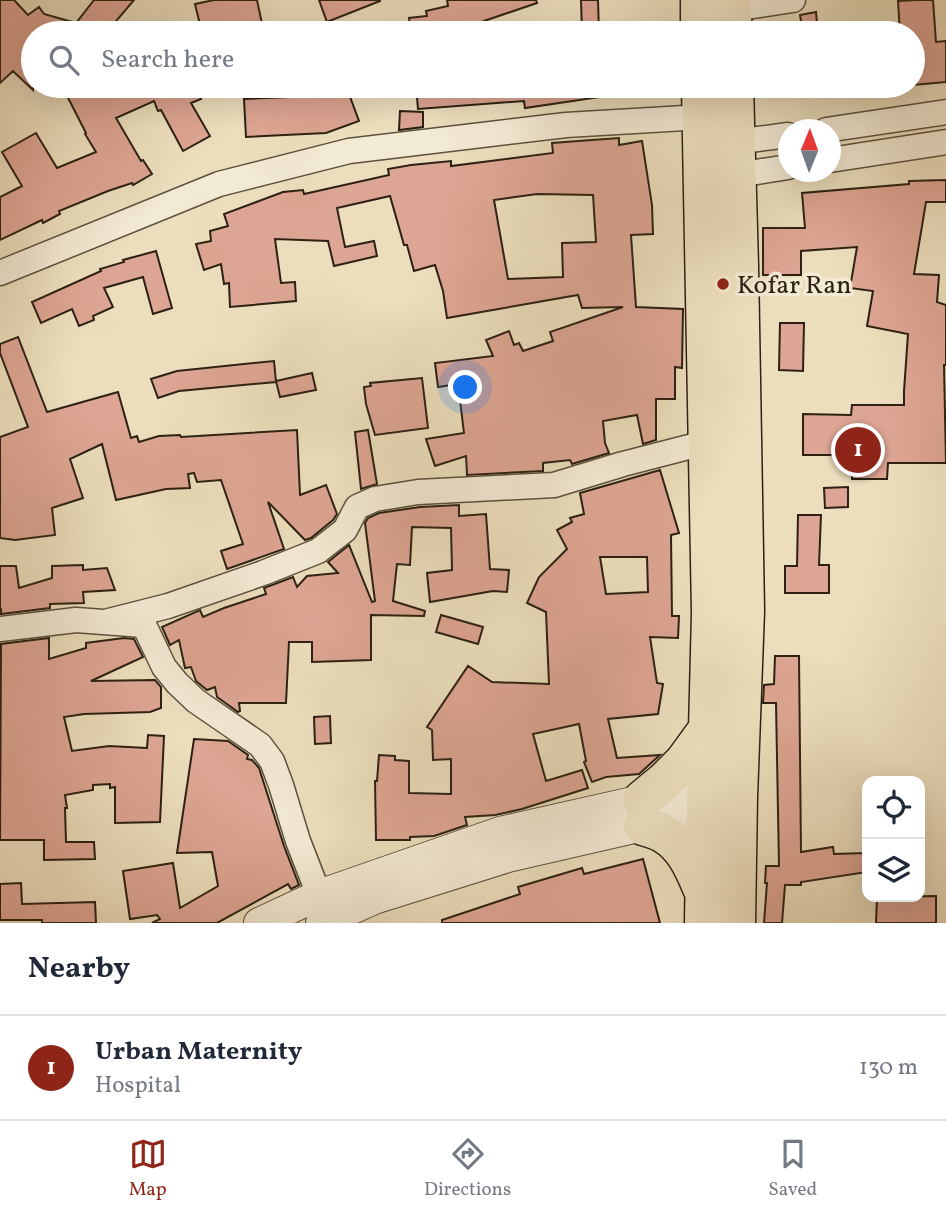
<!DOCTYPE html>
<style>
body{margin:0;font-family:Vollkorn,serif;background:#f2f2f3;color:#1f2937}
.controls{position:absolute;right:21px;bottom:21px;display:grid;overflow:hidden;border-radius:14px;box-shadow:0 7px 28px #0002}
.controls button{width:63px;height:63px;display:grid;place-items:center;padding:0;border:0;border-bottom:2px solid #e0e1e3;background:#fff;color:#1f2937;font:35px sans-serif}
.compass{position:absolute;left:778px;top:119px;width:63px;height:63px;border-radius:50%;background:#fff;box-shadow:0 7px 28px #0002;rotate:1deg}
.you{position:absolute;left:466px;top:388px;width:24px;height:24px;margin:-18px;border:5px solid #fff;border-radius:50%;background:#1a73e8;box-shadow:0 0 0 10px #1a73e833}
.badge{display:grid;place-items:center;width:46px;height:46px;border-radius:50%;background:#8f2418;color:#fff;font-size:23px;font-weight:700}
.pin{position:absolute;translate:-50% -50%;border:4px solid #fff;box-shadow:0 2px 7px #0006}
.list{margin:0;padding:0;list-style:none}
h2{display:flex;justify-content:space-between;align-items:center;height:91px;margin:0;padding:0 28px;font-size:30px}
h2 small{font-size:23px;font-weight:400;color:#747a83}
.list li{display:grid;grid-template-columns:46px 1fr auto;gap:21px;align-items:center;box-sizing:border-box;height:105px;padding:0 28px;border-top:2px solid #e0e1e3}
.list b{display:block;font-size:26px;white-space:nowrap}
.list p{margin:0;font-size:23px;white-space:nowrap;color:#747a83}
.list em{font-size:23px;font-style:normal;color:#747a83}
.icon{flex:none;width:38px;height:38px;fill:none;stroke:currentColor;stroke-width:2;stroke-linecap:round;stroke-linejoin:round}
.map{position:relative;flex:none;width:946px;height:923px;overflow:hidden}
.search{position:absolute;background:#fff;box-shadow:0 7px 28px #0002;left:21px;right:21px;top:21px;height:77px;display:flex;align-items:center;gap:18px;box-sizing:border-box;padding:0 24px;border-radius:38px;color:#747a83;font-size:26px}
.sheet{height:196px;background:#fff}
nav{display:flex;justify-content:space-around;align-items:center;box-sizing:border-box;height:98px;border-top:2px solid #e0e1e3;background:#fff;font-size:19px;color:#747a83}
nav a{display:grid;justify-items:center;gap:4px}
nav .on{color:#8f2418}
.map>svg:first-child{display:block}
.building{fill:#dda593;stroke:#2c2112;stroke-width:2;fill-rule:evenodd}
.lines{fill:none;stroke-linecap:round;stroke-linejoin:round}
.minor-casing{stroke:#5c503d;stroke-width:27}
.tertiary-casing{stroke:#5c503d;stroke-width:32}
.primary-casing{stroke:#2c2112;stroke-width:41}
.minor{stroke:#f3ead4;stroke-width:24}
.tertiary{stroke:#f3ead4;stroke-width:30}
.primary{stroke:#ecdebd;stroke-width:38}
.poi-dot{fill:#8f2418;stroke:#f3ead4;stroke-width:2.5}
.labels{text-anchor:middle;stroke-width:7;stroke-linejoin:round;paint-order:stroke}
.poi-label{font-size:26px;fill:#2c2112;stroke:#f3ead4;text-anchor:start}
</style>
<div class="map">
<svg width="946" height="923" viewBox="0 0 946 923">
<rect width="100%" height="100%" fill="#ecdebd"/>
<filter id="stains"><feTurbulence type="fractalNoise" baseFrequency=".00286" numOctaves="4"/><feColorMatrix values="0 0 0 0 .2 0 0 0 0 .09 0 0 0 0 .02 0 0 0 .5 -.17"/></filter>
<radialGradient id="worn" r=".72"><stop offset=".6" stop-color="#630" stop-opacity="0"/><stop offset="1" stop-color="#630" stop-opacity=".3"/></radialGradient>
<path class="building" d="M0 0H14L28 15 39 7 44 14 76 23 94 0H134L106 33H33V90L13 71 0 83Z
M214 0H257L264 33H202L195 4Z
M319 0H380V1L327 22Z
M447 0H536L537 3 484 21 485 24 441 33H411L409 18 427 16 426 11 448 6Z
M581 0H598L599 33H582Z
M916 0H933L936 42 946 41V82L913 85V33H900L898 1Z
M816 12 818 33H803L800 15Z
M62 86H195L201 99 191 103 210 136 183 151 161 110 158 111 154 101 116 118 141 161 143 160 152 174 133 185 132 183 108 191 59 211 60 214 43 223 42 220 0 240V197L22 186 2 152 36 133 57 168 96 152 85 134 86 133Z
M309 86H346L359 121 326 133 246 137 244 99 313 96Z
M416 86H606L607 96 525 108 524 101 418 109Z
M400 111 423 112V127L399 130Z
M619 138V145L642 141 652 205 653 234 631 235 636 307 683 309 682 368 675 367V399H656V440L643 444 637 415 603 421 605 443 609 453 572 464 570 460 543 463V471L467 475 466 456 435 466 426 439 464 433 458 384 438 387 435 363 493 356 486 340 509 331 514 345 519 343 523 351 553 341 550 332 623 307 582 308 578 295 447 318 443 291 435 265 414 271 407 245H404L390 196 337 208 345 247 374 241 377 256 334 266 328 241 275 239 281 283 295 282 296 301 230 307 229 283 224 284 221 264 204 270 196 244 211 241 210 231 228 226 224 214 283 192 303 190 304 194 389 175 388 169 411 165 451 161V166L553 153 552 143ZM537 194 593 195 596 242 562 243 563 277 508 279 494 200Z
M946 180V202H926L914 274 939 275 937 302 946 305V365H944L946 463H888L887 479H852V455H803V414L851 415 852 405H904V391L908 334 867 326 873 291 850 288 857 247 801 251V275H763V228H805L802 193 909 184V181Z
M156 251 172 308 153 314 143 277 104 288 113 307 93 316 94 320 79 326 72 309 41 323 32 302 101 271 100 269 124 262 123 260Z
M780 323H804L803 371 779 370Z
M18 337 47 412 118 392 131 438 137 436 139 442 159 436 180 435 181 437 297 430 300 495 326 485 337 514 333 520 311 538 305 540 268 502 284 549 227 569 221 551 243 544 221 480 197 482 194 473 188 474 190 488 166 489 116 500 102 444 70 459 83 498 52 508 55 535 15 540 0 538V437L28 427 0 353V344Z
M274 361 276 382 179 391 158 398 151 379 177 371Z
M312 373 316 390 280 397 276 381Z
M422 378 428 428 375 435 366 404 364 387 371 386 370 383Z
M368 430 377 484 361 489 355 432Z
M660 470 679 533 671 535 672 616H679L678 638 650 637 657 683 663 684 658 714 608 719 617 758 660 755 639 774 606 777 592 782 584 762 586 761 579 724 533 734 546 781 582 770 588 788 522 809 495 815 465 817 467 825 434 836 410 837V840H376L375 781H377L379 755 395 756V760L409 761V793L451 794V759L433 760 432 730 427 727 468 666 492 682 549 684 546 612 527 603 539 577 567 549 557 530 572 522 570 518 584 514 580 493ZM600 557H647L648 592 606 594Z
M848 487V507L825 508 824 488Z
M459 505V516L486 514 490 569 509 570 507 592 493 591 430 602 427 573 452 570 451 528 412 527 410 565 397 564 393 601 425 611 424 616 371 615V660L312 662V642H289L286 703H239L240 711 238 712 217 697 215 687 207 690 196 681 191 667 185 668 179 640 170 645 162 627 200 610 203 617 224 608 266 594 264 588 293 577 297 587 307 576 338 573 328 562 349 545 372 602 375 601 365 523 368 518 379 513 420 507Z
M798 515H821L819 565H829V593H785V566H797Z
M83 565V570L107 568 115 590 83 592 84 603 50 604V608L1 614V610L0 611V566H16L19 588 52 578V566Z
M441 615 483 627 478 644 436 632Z
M49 638V659L86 648V643L124 638 134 639 143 657 91 681 155 680 161 687V708L150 712 84 714 64 717 72 751 109 746 147 748 148 735 164 736 160 822 115 823V787L110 788V784L93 785V790L65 795 67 808H65L66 842H94L95 859 44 860V840H0L1 644Z
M775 656H799L801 852 833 847 834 854 867 853V872L801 882V885H785L782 923H764L767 883H765L766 866H779L776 703H763L764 685 774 684Z
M330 716 331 743 315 744 314 717Z
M194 739 228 741 248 755 247 759 252 760 259 768 284 846 299 885 291 889 288 884 217 923H152L160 919 157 915 130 919 123 871 173 863 180 908 218 886 212 852 177 853Z
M643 859 660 923H442V920L520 894 518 887 582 868 584 874Z
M21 883 22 904 95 902 96 923H42V920H0V884Z
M936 896V923H876L877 897Z"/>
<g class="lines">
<g class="minor-casing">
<path id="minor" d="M732 9 793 0
M826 130 946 112
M736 142 788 135
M830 160 946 142
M737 175 788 167
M0 273 219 184 349 151 566 125 702 117
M105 622 168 606 263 573 318 551 345 530 357 507 375 499 418 492 554 485 623 464 708 442
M0 629 76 620 144 625 164 667 177 683 196 701 260 745 272 761 281 785 298 841 319 895"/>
</g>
<g class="tertiary-casing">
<path id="tertiary" d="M259 923 319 895 500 832 642 800 725 778
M321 923 374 899 508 857 643 826 725 801"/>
</g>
<g class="primary-casing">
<path id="primary" d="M700 0V33
M731 0 733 33
M701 86 711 613 706 808 704 923
M734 86 739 266 745 611 738 797 736 923
M642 800 665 781 684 762 708 729
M643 826C650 828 658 830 664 834 685 846 694 869 703 890"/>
</g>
<use href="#minor" class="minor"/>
<use href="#tertiary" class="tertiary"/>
<use href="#primary" class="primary"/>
</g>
<circle class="poi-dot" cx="723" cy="284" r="7"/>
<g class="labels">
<g class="poi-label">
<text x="737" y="293">Kofar Ran</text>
</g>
</g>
<rect width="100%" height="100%" filter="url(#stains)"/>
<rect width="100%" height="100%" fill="url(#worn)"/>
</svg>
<div class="controls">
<button><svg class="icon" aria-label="locate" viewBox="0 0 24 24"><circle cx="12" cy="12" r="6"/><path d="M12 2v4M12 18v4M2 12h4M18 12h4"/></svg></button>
<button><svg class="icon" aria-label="layers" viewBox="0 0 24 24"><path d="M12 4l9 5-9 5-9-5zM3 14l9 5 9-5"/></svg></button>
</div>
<svg class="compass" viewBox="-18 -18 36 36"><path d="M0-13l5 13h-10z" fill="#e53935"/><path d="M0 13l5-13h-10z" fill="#747a83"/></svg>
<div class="you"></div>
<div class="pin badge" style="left:858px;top:450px">1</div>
<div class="search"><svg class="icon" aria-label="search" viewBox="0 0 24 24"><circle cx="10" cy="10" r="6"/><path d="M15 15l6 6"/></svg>Search here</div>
</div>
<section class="sheet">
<h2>Nearby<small></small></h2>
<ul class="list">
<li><span class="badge">1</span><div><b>Urban Maternity</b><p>Hospital</p></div><em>130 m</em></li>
</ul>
</section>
<nav>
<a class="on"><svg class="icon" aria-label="map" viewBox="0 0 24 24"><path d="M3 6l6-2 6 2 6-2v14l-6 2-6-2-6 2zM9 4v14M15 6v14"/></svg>Map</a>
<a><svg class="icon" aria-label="directions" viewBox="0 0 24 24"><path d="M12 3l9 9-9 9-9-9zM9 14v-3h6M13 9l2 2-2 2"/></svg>Directions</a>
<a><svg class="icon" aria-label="saved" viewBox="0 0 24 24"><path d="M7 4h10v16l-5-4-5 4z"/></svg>Saved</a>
</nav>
